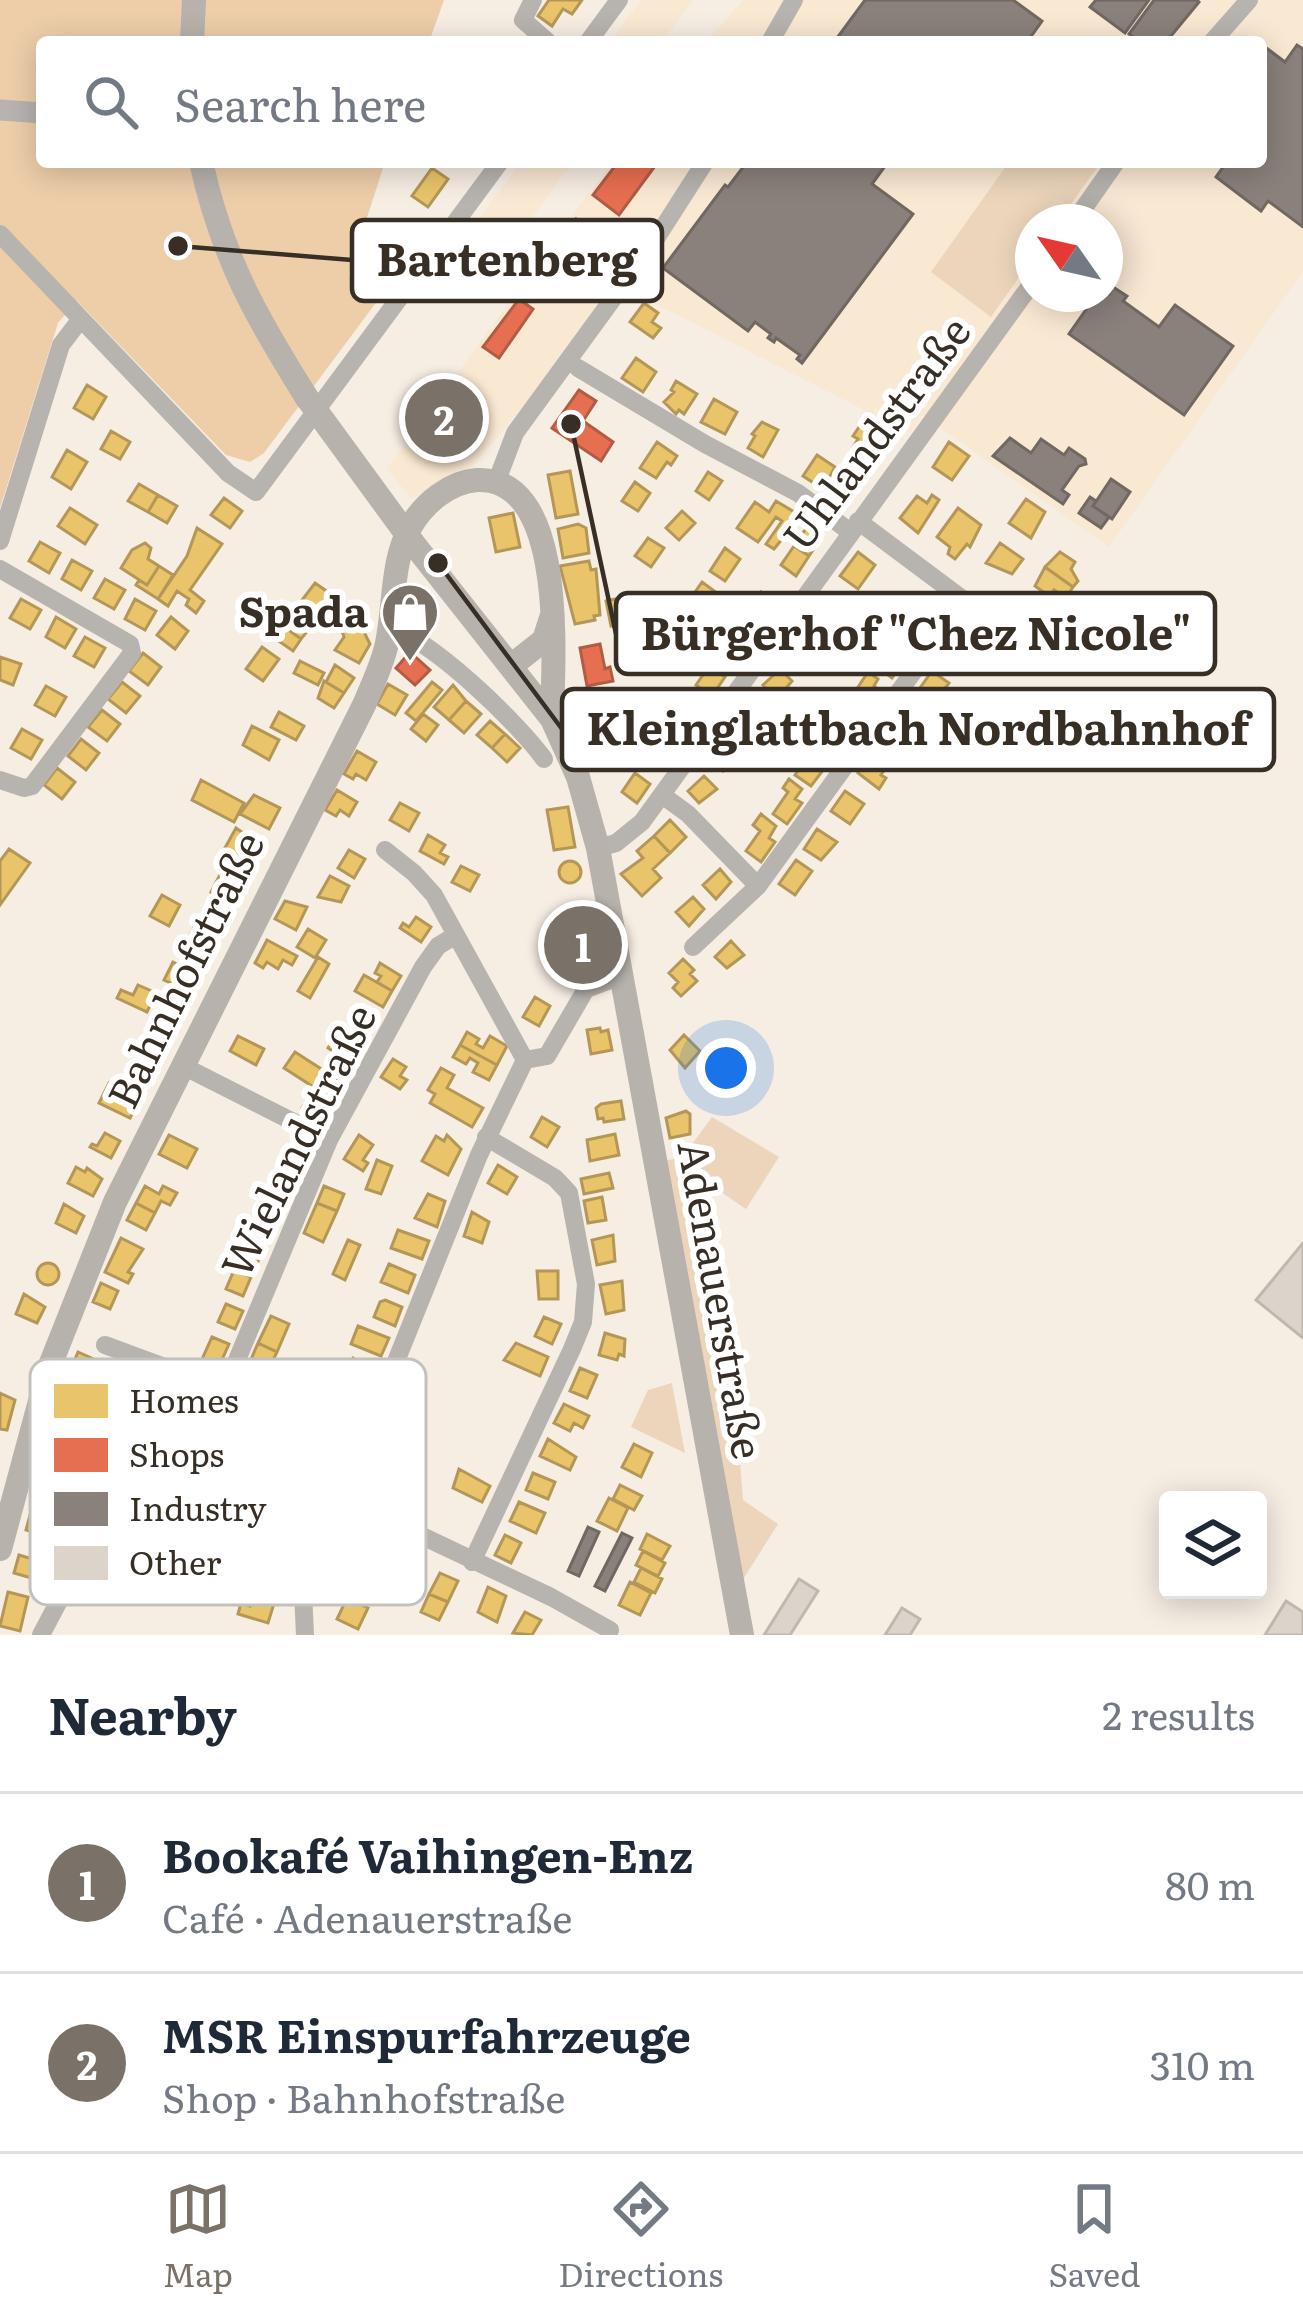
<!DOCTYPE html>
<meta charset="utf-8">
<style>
body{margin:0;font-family:Literata,serif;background:#f2f2f3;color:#1f2937}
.controls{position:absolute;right:36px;bottom:36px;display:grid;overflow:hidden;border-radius:12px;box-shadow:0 6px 30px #0003}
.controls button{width:108px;height:108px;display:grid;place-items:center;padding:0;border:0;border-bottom:3px solid #e0e1e3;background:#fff;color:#1f2937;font:60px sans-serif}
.compass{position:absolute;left:1015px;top:204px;width:108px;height:108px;border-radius:50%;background:#fff;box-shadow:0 6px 30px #0003;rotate:304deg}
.you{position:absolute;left:726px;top:1068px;width:42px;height:42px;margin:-30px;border:9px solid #fff;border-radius:50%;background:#1a73e8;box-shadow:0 0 0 18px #1a73e833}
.badge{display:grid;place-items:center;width:78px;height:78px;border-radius:50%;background:#7a7268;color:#fff;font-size:39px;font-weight:700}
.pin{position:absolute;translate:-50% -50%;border:6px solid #fff;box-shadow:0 3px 12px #0006}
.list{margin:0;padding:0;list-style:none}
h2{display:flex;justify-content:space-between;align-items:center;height:156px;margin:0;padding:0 48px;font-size:51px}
h2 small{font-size:39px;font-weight:400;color:#747a83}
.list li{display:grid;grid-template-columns:78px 1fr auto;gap:36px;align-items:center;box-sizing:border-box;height:180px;padding:0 48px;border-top:3px solid #e0e1e3}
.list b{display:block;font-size:45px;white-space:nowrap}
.list p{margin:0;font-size:39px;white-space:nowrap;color:#747a83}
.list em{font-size:39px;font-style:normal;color:#747a83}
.icon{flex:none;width:66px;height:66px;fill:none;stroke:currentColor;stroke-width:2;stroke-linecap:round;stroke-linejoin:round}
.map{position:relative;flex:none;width:1303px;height:1635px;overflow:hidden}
.search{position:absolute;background:#fff;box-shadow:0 6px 30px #0003;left:36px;right:36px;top:36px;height:132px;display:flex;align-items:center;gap:30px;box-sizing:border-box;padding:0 42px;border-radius:12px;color:#747a83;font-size:45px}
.sheet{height:516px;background:#fff}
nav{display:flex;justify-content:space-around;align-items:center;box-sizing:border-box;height:168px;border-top:3px solid #e0e1e3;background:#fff;font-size:33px;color:#747a83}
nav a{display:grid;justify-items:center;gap:6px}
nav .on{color:#7a7268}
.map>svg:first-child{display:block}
.built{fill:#f9e8d2;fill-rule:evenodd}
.green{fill:#ecd5bb}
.forest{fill:#edcea9}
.homes{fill:#e9c46a;stroke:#b49756;stroke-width:3}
.shops{fill:#e76f51;stroke:#b25c44;stroke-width:3}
.industry{fill:#8a817c;stroke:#716862;stroke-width:3}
.building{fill:#dcd4cb;stroke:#c0b8af;stroke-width:3}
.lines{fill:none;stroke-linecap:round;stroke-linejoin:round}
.minor{stroke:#b7b3ae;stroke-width:18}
.tertiary{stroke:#b7b3ae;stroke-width:21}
.secondary{stroke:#b7b2ac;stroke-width:24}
.secondary-bridge{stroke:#b7b2ac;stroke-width:24}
.labels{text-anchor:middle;stroke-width:12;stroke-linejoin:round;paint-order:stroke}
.street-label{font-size:42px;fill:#372f26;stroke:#fff}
.poi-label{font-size:42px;font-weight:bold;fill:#372f26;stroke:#fff;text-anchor:end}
.key{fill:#fff;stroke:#c3c1be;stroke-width:3}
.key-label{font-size:33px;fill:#372f26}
.leader{fill:none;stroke:#372f26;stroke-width:4.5}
.callout-dot{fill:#372f26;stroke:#fff;stroke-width:4.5}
.callout{fill:#fff;stroke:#372f26;stroke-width:4.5}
.callout-label{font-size:45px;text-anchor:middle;font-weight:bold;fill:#372f26}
</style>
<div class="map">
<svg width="1303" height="1635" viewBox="0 0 1303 1635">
<rect width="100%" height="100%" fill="#f6ede3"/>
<path class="built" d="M641 0H693L662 42H610Z
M744 0H1303V271L1109 547 922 415 910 433 616 284 528 401 470 469 441 481 412 499 387 469 612 162H1261V42H705ZM1033 222H1105V294H1033Z
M521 162H573L495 268 462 242Z"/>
<path class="green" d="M1009 162H1101L1058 222H1033V257L991 317 931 272Z
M712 1117 779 1157 746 1209 678 1163Z
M674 1159 697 1274 736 1412 743 1500 778 1524 742 1581 663 1161Z
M672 1383V1384L685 1453 631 1427 648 1390Z"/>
<path class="forest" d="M0 0H444L429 42H42V162H385L349 273 381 296 264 453 250 462 226 455 77 301 58 323 0 508Z"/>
<path class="homes" d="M549 0H582L572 14 563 9 552 26 538 16Z
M432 168 448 179 428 207 412 196Z
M644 303 658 313 652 322 661 328 653 338 630 322Z
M636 358 656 372 643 392 622 378Z
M676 381 697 394 684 414 679 410 676 414 664 402 674 392 671 390Z
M87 385 106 397 93 419 74 408Z
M714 399 737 412 725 434 701 422Z
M863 421 877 431 863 453 853 447 858 439 853 436Z
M762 422 778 430 763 457 748 448 755 436 752 434Z
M111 431 130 442 120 459 101 449Z
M657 442 677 456 671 465 667 462 656 478 640 468Z
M949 442 969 456 952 480 933 467Z
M67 450 87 462 71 489 52 477Z
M817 455 835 467 823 489 803 476Z
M570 471 578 514 556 518 548 475Z
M708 472 722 481 709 500 696 491Z
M635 482 650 493 638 511 622 501Z
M139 484 158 495 148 512 128 501Z
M158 495 177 506 167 523 148 512Z
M932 495 939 500 918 533 900 518 917 496 927 503Z
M224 498 242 511 230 528 211 515Z
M1026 499 1045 512 1031 538 1009 523Z
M776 501 801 516 774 549 766 544 782 521 776 517 758 542 737 528 755 502 769 512Z
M70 508 97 525 85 544 58 526Z
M958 508 981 525 970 547 967 544 955 559 948 554 950 547 937 537Z
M682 511 695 523 679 540 666 528Z
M513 513 520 547 496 552 489 518Z
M578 524 586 528 589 553 563 558 558 529Z
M807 527 822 537 809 556 794 546Z
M197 528 222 544 190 590 204 601 196 613 186 605 189 599 177 591 168 606 158 599 187 556Z
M648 538 664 548 651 567 635 556Z
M40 542 60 553 49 573 29 561Z
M145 543 151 548 148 559 159 566 147 585 121 568 132 550Z
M1000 543 1023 559 1012 574 986 563Z
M794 546 809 556 796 576 781 565Z
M725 548 740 559 725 581 710 571Z
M858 552 875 565 858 589 840 576Z
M1060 552 1075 562 1071 569 1078 581 1073 587 1045 567Z
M72 560 92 571 81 590 62 579Z
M589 561 591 570 596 569 600 615 594 616 595 620 575 624 560 566Z
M159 566 173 575 158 599 136 585 139 580 147 585Z
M1045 567 1073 587 1066 598 1054 590 1050 597 1035 586Z
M105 579 125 590 114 609 94 598Z
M702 582 717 593 701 615 686 605Z
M315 583 335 597 320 619 299 604Z
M761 592 776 603 764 621 749 611Z
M643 593 648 621 611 626 606 601Z
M834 593 847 606 833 627 816 611Z
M21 599 41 610 30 629 10 618Z
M135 599 156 611 145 630 125 619Z
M286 612 309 629 301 639 279 623Z
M56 617 76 629 65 648 46 637Z
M171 617 188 631 175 649 157 635Z
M279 623 301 639 293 651 270 635Z
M360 624 370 644 359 663 335 650 344 637 342 631Z
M85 637 105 648 94 667 74 656Z
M895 637 907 644 902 652 908 656 892 678 875 666Z
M262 647 279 659 263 681 246 669Z
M143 653 161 667 148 685 129 671Z
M0 657 21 664 13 685 0 680Z
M300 661 324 673 318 685 294 673Z
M335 665 354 678 344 693 326 682Z
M709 666 725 677 712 696 696 685Z
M780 669 792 681 777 699 763 685Z
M932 671 949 683 931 707 915 695Z
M868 672 878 679 874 686 881 692 869 711 850 699Z
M324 681 344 693 334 708 318 698Z
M122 682 140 696 126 713 108 699Z
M432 682 442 690 416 721 406 713Z
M388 684 407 695 395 715 377 704Z
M453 685 466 701 449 720 434 707Z
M46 686 66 697 55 716 35 705Z
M466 701 481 714 464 733 449 720Z
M102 710 120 724 107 741 88 727Z
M279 712 304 726 296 740 271 727Z
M423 714 438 725 426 741 411 729Z
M490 721 505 734 492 748 477 735Z
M252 726 279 740 269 760 243 745Z
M22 729 42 740 31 759 11 748Z
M505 734 520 748 507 762 492 748Z
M81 739 99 753 86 770 68 756Z
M728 741 739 754 723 771 710 757Z
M875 747 892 758 881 775 886 778 879 789 858 773Z
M357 751 376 762 366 780 356 774 353 779 344 774Z
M810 753 827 765 811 786 795 775Z
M57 768 75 782 62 799 44 785Z
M635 773 650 784 637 803 622 792Z
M704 776 717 789 699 803 688 791Z
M789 779 802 789 795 799 802 803 787 824 773 814 788 792 783 788Z
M201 780 244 803 234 822 192 800Z
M337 790 357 802 349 816 340 810 336 816 325 810Z
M845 791 864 804 850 824 831 811Z
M254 795 280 808 269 829 240 814Z
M400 803 419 813 409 831 390 820Z
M568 807 575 847 554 850 547 810Z
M761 814 776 826 769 838 775 842 761 862 746 851 760 831 753 825Z
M670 820 686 837 670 853 654 836Z
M236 828 260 845 251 862 225 848Z
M817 829 837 842 821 860 804 849Z
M428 835 445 845 440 853 448 857 444 864 420 851Z
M654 836 670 853 653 869 661 878 642 896 621 874 643 858 637 851Z
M9 849 30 863 0 905V861Z
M349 850 365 859 354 878 338 868Z
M796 860 812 871 795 895 779 884Z
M559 872a11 11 0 1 1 22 0a11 11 0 1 1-22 0Z
M461 866 479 875 470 891 452 882Z
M224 867 243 875 229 901 211 892Z
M720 869 731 882 716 899 703 885Z
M330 876 349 886 341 902 318 897Z
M162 895 180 905 169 926 150 916Z
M693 897 704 909 689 926 676 912Z
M285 901 307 907 296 930 275 919Z
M416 917 431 927 421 942 400 928 403 923 409 927Z
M196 924 212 933 202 952 186 943Z
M308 929 326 940 315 958 297 947Z
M267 940 297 956 292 965 283 960 278 969 267 962 263 968 255 963Z
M731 941 744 955 727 968 715 957Z
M318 957 329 964 310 998 298 991Z
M683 959 694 970 690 974 697 981 681 996 673 988 678 982 669 973Z
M173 962 200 976 191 992 164 980Z
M380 963 401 976 392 991 377 982 381 976 375 973Z
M364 975 392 991 383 1007 355 991Z
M138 985 156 993 147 1012 117 998 121 990 133 995Z
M535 997 550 1006 539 1026 523 1017Z
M159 1014 177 1022 169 1038 150 1033Z
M600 1028 601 1032 608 1030 612 1050 591 1054 587 1030Z
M339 1029 364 1043 355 1059 336 1048 334 1052 328 1048Z
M467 1032 479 1039 476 1044 483 1048 490 1036 507 1046 497 1065 460 1045Z
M684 1035 700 1051 685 1068 670 1050Z
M238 1036 264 1049 256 1065 230 1051Z
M460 1045 497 1065 489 1080 473 1072 478 1063 470 1058 466 1064 453 1057Z
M144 1047 161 1055 153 1071 135 1066Z
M295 1052 340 1081 329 1097 284 1068Z
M393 1059 406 1067 400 1076 407 1080 400 1089 381 1077Z
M441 1068 454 1075 447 1088 483 1108 472 1127 430 1103 435 1094 428 1090Z
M109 1083 140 1098 130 1118 99 1103Z
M314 1089 336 1103 323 1122 302 1108Z
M621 1101 624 1119 604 1122 603 1118 598 1119 596 1108 601 1104Z
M686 1111 690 1114V1134L670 1138 666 1118Z
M542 1117 559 1127 547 1147 531 1137Z
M105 1133 120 1141 111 1158 90 1147 92 1144 97 1146Z
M615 1134 619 1155 590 1161 587 1140Z
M169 1135 197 1149 187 1168 159 1154Z
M359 1135 373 1145 363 1160 368 1163 363 1171 344 1159Z
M447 1135 461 1149 448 1175 422 1161 436 1136 444 1141Z
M296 1140 312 1148 301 1167 286 1159Z
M377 1160 392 1166 381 1194 366 1189Z
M498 1165 517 1177 507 1194 488 1183Z
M76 1167 85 1172 87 1168 102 1179 93 1196 68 1183Z
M609 1173 613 1188 584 1194 581 1179Z
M145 1186 159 1194 163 1186 177 1193 170 1205 161 1201 155 1213 136 1203Z
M324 1186 344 1194 337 1211 317 1203Z
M428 1194 445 1201 437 1227 415 1218Z
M602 1197 606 1220 588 1223 584 1201Z
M136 1203 155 1213 146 1230 127 1220Z
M317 1203 337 1211 323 1242 304 1233Z
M64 1204 84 1216 76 1233 56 1223Z
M257 1204 279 1212 271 1233 253 1226Z
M472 1212 489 1222 482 1243 464 1236Z
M398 1230 429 1241 422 1259 391 1248Z
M613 1235 615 1261 597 1265 592 1240Z
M121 1238 143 1249 128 1272 133 1274 128 1283 105 1272Z
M247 1239 264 1246 257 1264 240 1257Z
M348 1240 360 1245 345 1280 333 1274Z
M37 1274a11 11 0 1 1 22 0a11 11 0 1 1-22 0Z
M389 1264 415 1275 408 1293 381 1282Z
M234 1270 251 1277 243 1296 226 1289Z
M537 1271H558V1299H539Z
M622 1281 624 1310 606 1314 600 1285Z
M101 1283 118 1291 110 1309 93 1302Z
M24 1294 45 1307 37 1323 16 1314Z
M385 1300 402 1307 395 1326 374 1317 380 1302Z
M226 1304 243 1311 235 1329 218 1322Z
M271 1316 289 1324 277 1352 258 1343Z
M544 1317 561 1324 552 1344 535 1336Z
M358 1326 389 1338 381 1356 351 1344Z
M605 1333 625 1339 624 1356 619 1354 617 1360 599 1355Z
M212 1337 229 1344 216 1373 199 1366Z
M258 1343 277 1352 264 1379 246 1371Z
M516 1343 548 1357 540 1376 504 1360Z
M78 1352 98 1361 94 1369 102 1373 97 1383 71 1369Z
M353 1358 369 1366 361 1384 344 1376Z
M580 1368 597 1375 587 1398 570 1391Z
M0 1393 15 1400 7 1430 0 1429Z
M564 1404 589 1416 583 1428 574 1423 570 1431 554 1423Z
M548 1439 576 1457 570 1470 540 1456Z
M634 1444 652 1453 641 1477 622 1467Z
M459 1469 490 1486 482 1502 453 1488Z
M533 1473 555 1482 548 1499 526 1490Z
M620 1485 642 1496 634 1510 613 1499Z
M609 1498 628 1508 617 1531 597 1521Z
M519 1502 545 1513 536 1533 510 1521Z
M31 1511 52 1517 47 1536 26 1530Z
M647 1534 670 1546 662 1560 640 1549Z
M505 1535 521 1543 511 1563 495 1555Z
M643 1551 665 1563 658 1576 636 1565Z
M19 1555 39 1561 35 1579 14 1573Z
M641 1568 662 1579 655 1593 634 1582Z
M440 1573 458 1581 448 1602 429 1594Z
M630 1582 651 1593 640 1615 619 1605Z
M488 1587 506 1596 497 1622 478 1612Z
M254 1591 276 1597 268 1623 238 1614 241 1603 250 1606Z
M8 1592 28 1597 20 1631 0 1626Z
M429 1594 448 1602 439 1620 421 1612Z
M347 1598 368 1608 358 1629 337 1619Z
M525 1612 541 1620 532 1635 513 1633Z"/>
<path class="shops" d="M618 162H658L619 215 593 195Z
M519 299 533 309 499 358 483 347Z
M457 383 478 399 462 420 458 417 437 453 417 438Z
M579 390 596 401 583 421 613 442 601 461 552 428Z
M600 644 605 669 610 667 613 681 587 686 580 648Z
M410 652 430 670 415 685 396 668Z
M561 911 574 922 570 927 579 934 582 930 592 941 581 955 544 933Z"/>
<path class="industry" d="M865 0H1013L1042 21 1027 42H842L837 38Z
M1096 0H1149L1125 33 1090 7Z
M1154 0H1197L1199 2 1166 42H1140L1129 34Z
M1261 44 1285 62 1297 45 1303 49V227L1268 201 1261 211 1216 177 1223 167 1216 162H1261Z
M747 162H888L872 184 913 214 802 363 797 359 800 355 776 338 774 342 768 338 771 334 755 322 748 331 663 268 725 185 728 187Z
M576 219 602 238 562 293 535 274Z
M1113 287 1127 296 1123 301 1159 327 1175 305 1233 346 1184 415 1069 334 1097 294H1109Z
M1010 438 1031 453 1041 439 1064 455 1069 448 1085 459 1086 464 1079 466 1062 490 1069 495 1063 504 993 456Z
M1111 479 1130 492 1112 519 1093 506Z
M1090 497 1096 501 1093 506 1109 517 1101 528 1079 513Z
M588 1527 599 1532 579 1576 568 1571Z
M622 1533 632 1538 605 1591 595 1586Z"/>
<path class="building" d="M1303 1243V1338L1256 1300Z
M799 1579 818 1591 790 1635H764Z
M1286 1601 1303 1612V1635H1265Z
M902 1608 920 1619 910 1635H885Z"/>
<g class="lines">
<path class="minor" d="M533 0 523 20 548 42
M588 42 619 0
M770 42 794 0
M1212 42 1249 0
M1074 222 1116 162
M0 234 228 473 256 492 500 162
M578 368 705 444 798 493 849 531
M496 483 515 433 650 248 705 162
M858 521 1020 642
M0 541 61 345 80 320
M0 569 130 644 132 653 32 786 24 788 0 780
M389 628C429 636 520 725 544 759
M662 795 688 814 758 886
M598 848 616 843 642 822 1033 282
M385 850 414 873 434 895 525 1060
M693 947 758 886 964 602
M181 1065 329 1140
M105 1345 364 1441
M224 1391 329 1140 423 967 438 946 456 935
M348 1501 551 1597 610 1630
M472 1562 572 1349 583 1322 586 1284 569 1193 555 1178 486 1137
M41 1635 100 1523 111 1521 303 1592
M305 1635 303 1592 322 1540 348 1501 351 1475 364 1441 479 1155 525 1060 547 1056 586 989 621 976"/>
<path class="tertiary" d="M0 110 42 113"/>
<path class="secondary" d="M192 42 194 0
M201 162C222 257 256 317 307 398
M413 543 552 719 578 777 598 848 742 1635
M511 666 544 640 551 618
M0 1549 49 1368 115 1202 365 703C373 683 383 663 387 643 395 605 391 560 411 526 424 503 450 482 477 480 568 476 553 662 552 719"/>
<path class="secondary-bridge" d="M307 398 413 543"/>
</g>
<defs>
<g id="shop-pin" transform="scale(3)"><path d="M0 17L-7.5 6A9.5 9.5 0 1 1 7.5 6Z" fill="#7a7268" stroke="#fff"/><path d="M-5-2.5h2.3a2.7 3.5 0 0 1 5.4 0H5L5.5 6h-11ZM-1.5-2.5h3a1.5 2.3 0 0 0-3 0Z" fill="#fff"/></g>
</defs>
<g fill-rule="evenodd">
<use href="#shop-pin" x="410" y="612"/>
</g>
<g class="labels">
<g class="street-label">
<text transform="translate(877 434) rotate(-53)" y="15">Uhlandstraße</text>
<text transform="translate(186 970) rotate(-64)" y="15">Bahnhofstraße</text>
<text transform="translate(299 1141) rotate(-64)" y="15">Wielandstraße</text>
<text transform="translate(720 1300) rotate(80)" y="15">Adenauerstraße</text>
</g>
<g class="poi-label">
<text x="368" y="627">Spada</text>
</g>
</g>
<rect x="30" y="1359" width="396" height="246" rx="18" class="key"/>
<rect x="54" y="1384" width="54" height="34" fill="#e9c46a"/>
<rect x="54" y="1438" width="54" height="34" fill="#e76f51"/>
<rect x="54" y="1492" width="54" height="34" fill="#8a817c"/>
<rect x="54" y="1546" width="54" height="34" fill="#dcd4cb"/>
<g class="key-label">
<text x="129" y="1413">Homes</text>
<text x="129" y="1467">Shops</text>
<text x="129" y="1521">Industry</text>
<text x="129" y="1575">Other</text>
</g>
<path class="leader" d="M178 246L352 260M571 424L616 634M438 563L562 729"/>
<g class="callout-dot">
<circle cx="178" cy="246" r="12"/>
<circle cx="571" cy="424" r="12"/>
<circle cx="438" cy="563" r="12"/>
</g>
<g class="callout">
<rect x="352" y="220" width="310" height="81" rx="12"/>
<rect x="616" y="593" width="599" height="81" rx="12"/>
<rect x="562" y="689" width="712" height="81" rx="12"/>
</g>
<g class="callout-label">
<text x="507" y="276">Bartenberg</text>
<text x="916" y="650">Bürgerhof "Chez Nicole"</text>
<text x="918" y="745">Kleinglattbach Nordbahnhof</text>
</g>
</svg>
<div class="controls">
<button><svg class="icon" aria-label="layers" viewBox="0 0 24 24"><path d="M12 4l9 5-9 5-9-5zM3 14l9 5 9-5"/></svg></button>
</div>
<svg class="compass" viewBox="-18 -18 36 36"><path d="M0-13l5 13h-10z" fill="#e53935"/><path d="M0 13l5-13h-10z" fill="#747a83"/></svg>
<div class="you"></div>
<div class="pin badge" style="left:583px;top:945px">1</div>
<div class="pin badge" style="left:444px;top:418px">2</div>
<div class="search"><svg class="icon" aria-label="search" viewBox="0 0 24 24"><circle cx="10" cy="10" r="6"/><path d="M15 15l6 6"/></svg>Search here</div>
</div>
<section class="sheet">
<h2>Nearby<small>2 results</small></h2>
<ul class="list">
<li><span class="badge">1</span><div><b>Bookafé Vaihingen-Enz</b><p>Café · Adenauerstraße</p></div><em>80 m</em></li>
<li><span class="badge">2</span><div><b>MSR Einspurfahrzeuge</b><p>Shop · Bahnhofstraße</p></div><em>310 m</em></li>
</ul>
</section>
<nav>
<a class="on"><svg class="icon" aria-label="map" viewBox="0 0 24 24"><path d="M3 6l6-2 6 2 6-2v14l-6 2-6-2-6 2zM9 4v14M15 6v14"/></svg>Map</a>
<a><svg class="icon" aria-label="directions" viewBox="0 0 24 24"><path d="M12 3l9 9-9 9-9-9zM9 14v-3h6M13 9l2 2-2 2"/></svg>Directions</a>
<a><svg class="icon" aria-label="saved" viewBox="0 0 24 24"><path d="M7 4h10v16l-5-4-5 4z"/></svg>Saved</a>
</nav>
